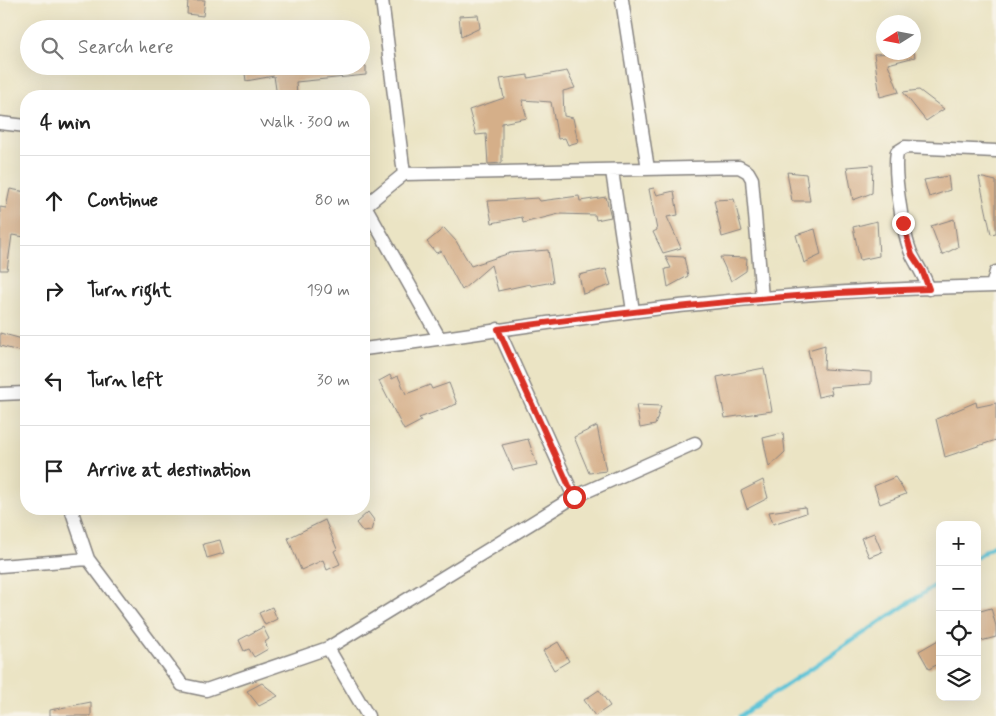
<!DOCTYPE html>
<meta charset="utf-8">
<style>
body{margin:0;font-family:Mynerve,sans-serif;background:#f2f2f2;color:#222}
.controls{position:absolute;right:15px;bottom:15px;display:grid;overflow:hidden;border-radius:10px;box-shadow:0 5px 20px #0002}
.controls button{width:45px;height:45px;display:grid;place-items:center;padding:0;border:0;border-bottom:1px solid #e0e0e0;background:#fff;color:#222;font:25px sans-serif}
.compass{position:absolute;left:876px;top:15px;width:45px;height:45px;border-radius:50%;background:#fff;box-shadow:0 5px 20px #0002;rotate:259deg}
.stop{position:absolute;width:15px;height:15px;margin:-11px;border:4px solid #d93025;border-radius:50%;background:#fff}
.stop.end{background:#d93025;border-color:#fff;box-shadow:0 1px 5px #0008}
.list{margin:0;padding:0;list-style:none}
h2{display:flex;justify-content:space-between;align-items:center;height:65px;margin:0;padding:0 20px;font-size:21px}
h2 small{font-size:16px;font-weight:400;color:#767676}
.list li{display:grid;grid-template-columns:32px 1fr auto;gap:15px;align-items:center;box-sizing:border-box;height:90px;padding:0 20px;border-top:1px solid #e0e0e0}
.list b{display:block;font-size:19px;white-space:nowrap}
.list em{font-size:16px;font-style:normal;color:#767676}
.icon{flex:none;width:28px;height:28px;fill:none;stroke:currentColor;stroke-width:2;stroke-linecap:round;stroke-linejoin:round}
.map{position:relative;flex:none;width:996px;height:716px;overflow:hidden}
.search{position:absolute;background:#fff;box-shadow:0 5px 20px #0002;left:20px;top:20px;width:350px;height:55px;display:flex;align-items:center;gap:12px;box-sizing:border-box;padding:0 18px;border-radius:28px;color:#767676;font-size:19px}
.panel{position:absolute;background:#fff;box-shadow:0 5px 20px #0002;left:20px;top:90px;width:350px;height:425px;border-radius:20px}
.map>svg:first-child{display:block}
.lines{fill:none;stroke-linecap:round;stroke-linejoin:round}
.stream{stroke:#5bc3d7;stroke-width:4.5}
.building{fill:#d5af89}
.street-casing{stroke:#868380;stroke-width:15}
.street{stroke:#fff;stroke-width:12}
.route{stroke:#d93025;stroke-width:6}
</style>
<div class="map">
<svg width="996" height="716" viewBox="0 0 996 716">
<rect width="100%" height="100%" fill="#f7f3e8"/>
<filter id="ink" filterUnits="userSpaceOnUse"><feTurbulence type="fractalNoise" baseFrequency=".02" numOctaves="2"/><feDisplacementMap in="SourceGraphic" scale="10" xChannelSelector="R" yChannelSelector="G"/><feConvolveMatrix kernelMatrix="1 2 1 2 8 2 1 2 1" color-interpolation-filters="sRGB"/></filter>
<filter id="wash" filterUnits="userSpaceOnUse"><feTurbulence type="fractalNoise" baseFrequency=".0096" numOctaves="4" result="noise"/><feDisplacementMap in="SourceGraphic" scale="20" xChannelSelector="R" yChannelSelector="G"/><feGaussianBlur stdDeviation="1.12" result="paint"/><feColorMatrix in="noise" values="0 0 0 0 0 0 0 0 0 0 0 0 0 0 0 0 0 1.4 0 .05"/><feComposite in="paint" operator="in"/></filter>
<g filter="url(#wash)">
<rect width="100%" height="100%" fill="#ebe4c4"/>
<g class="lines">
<path class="stream" d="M977 557 996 544
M740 716 940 582"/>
</g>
<g id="blocks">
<path class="building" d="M188 0H205L203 16 187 14Z
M478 15 480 28 461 37 459 16Z
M914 52 915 57 888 64 899 92 880 97 874 54Z
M244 66H366V75L296 82 297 96H277L274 76 246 81Z
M567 71 575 88 563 91 564 116 573 118 578 142 568 145 565 138 558 139 551 102 522 100 527 118 502 123V163L488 164 486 134 476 135 469 110 504 98 500 79 528 75V78Z
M919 90 944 109 926 121 903 92Z
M873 165 872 193 853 200 847 167Z
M787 172 806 174 810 201H792Z
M948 176 950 190 929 197 924 180Z
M979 177 996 181V233L991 234Z
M654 188 657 195 674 191 678 215 667 217 681 248 663 253 653 232 657 230 649 189Z
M10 189 26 192V230L25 237 12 235 7 270H0V207L6 208Z
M579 196 580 201 606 197 611 217 596 220 595 215 559 214 523 223 522 217 492 223 488 201 538 198 540 201Z
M734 199 742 231 722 237 714 200Z
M954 219 958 247 942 255 931 226Z
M877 221 879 256 860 260 853 227Z
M444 228 456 241 471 266 510 253 548 250 553 282 531 286 530 284 498 291 491 265 462 290 441 251 436 253 427 242Z
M815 229 821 255 804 263 796 235Z
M665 256 684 257 688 276 668 287 665 269 671 268Z
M720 257 747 258 746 271 731 281Z
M606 269 611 285 583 294 579 275Z
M0 333 26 340V353L0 346Z
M825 345 824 369 871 372V384L830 387 832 394 818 397 808 350Z
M764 368 772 411 725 418 717 377Z
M390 375 392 379 398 376 406 394 430 385 432 389 449 383 457 404 419 418 421 421 404 430 379 381Z
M976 402 977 407 996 403V440L945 457 936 419Z
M636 405 661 406 655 425 640 428Z
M597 426 606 471 589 473 574 437Z
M783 433 785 452 769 467 763 438Z
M528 439 537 465 513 470 502 445Z
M895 477 906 494 880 504 874 486Z
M763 480 768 498 747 509 741 491Z
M805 507 806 513 773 524 769 512Z
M368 512 374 520 371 531 363 532 356 523Z
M325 520 337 549 334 551 340 564 327 570 323 560 301 570 288 538Z
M874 533 882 552 869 557 861 538Z
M220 540 224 553 207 558 203 544Z
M272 607 277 619 265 625 259 613Z
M991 608 996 626V637L977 642V612Z
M263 627 269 639 265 642 268 649 254 657 249 649 244 651 239 640Z
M940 639V663L929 669 919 651Z
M558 642 569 661 554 670 543 651Z
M262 683 278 696 259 706 247 691Z
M599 690 610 706 595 716 584 700Z
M91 702V716H50V710Z"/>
</g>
</g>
<g filter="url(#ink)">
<use href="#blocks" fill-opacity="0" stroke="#868380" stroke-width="1"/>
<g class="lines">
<g class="street-casing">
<path id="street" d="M382 0 404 174
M622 0 648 169
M0 123 26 126
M612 171 633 311
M364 204 440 339
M366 205 404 174 739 167 748 172 752 179 762 298
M992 286 996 272
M929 289C924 275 918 267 912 255 903 236 893 172 897 152L905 147 996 151
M498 329 574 497
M364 349C473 335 581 316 690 305 791 294 895 288 996 286
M0 394 26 393
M71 509 88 559 178 679 182 685 206 690 328 648 574 497 695 443
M0 566 88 559
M328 648 368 716"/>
</g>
<use href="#street" class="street"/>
</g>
</g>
<g class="lines" filter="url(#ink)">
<path class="route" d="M574 497 498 329C641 310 784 293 929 289L922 270 912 255 903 223"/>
</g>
</svg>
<div class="controls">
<button>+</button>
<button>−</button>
<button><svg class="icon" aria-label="locate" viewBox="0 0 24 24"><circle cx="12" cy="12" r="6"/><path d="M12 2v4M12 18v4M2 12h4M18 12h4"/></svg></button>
<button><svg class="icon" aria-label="layers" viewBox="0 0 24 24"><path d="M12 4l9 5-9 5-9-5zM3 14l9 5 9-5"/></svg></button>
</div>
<svg class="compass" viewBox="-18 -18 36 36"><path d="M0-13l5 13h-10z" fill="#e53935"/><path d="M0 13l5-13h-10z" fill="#767676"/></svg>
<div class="stop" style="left:574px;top:497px"></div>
<div class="stop end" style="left:903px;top:223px"></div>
<div class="search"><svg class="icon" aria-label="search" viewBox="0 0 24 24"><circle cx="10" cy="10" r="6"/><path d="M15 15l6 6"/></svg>Search here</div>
<section class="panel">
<h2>4 min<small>Walk · 300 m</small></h2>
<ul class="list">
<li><svg class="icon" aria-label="ahead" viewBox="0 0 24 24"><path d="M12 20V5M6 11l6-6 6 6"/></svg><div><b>Continue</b></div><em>80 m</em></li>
<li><svg class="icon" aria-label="right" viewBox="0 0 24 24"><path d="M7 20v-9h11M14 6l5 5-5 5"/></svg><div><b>Turn right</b></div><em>190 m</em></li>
<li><svg class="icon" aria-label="left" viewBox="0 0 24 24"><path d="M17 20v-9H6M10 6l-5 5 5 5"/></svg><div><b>Turn left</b></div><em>30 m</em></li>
<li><svg class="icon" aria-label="arrive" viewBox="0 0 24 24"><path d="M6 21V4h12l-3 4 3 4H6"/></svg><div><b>Arrive at destination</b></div></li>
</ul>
</section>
</div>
